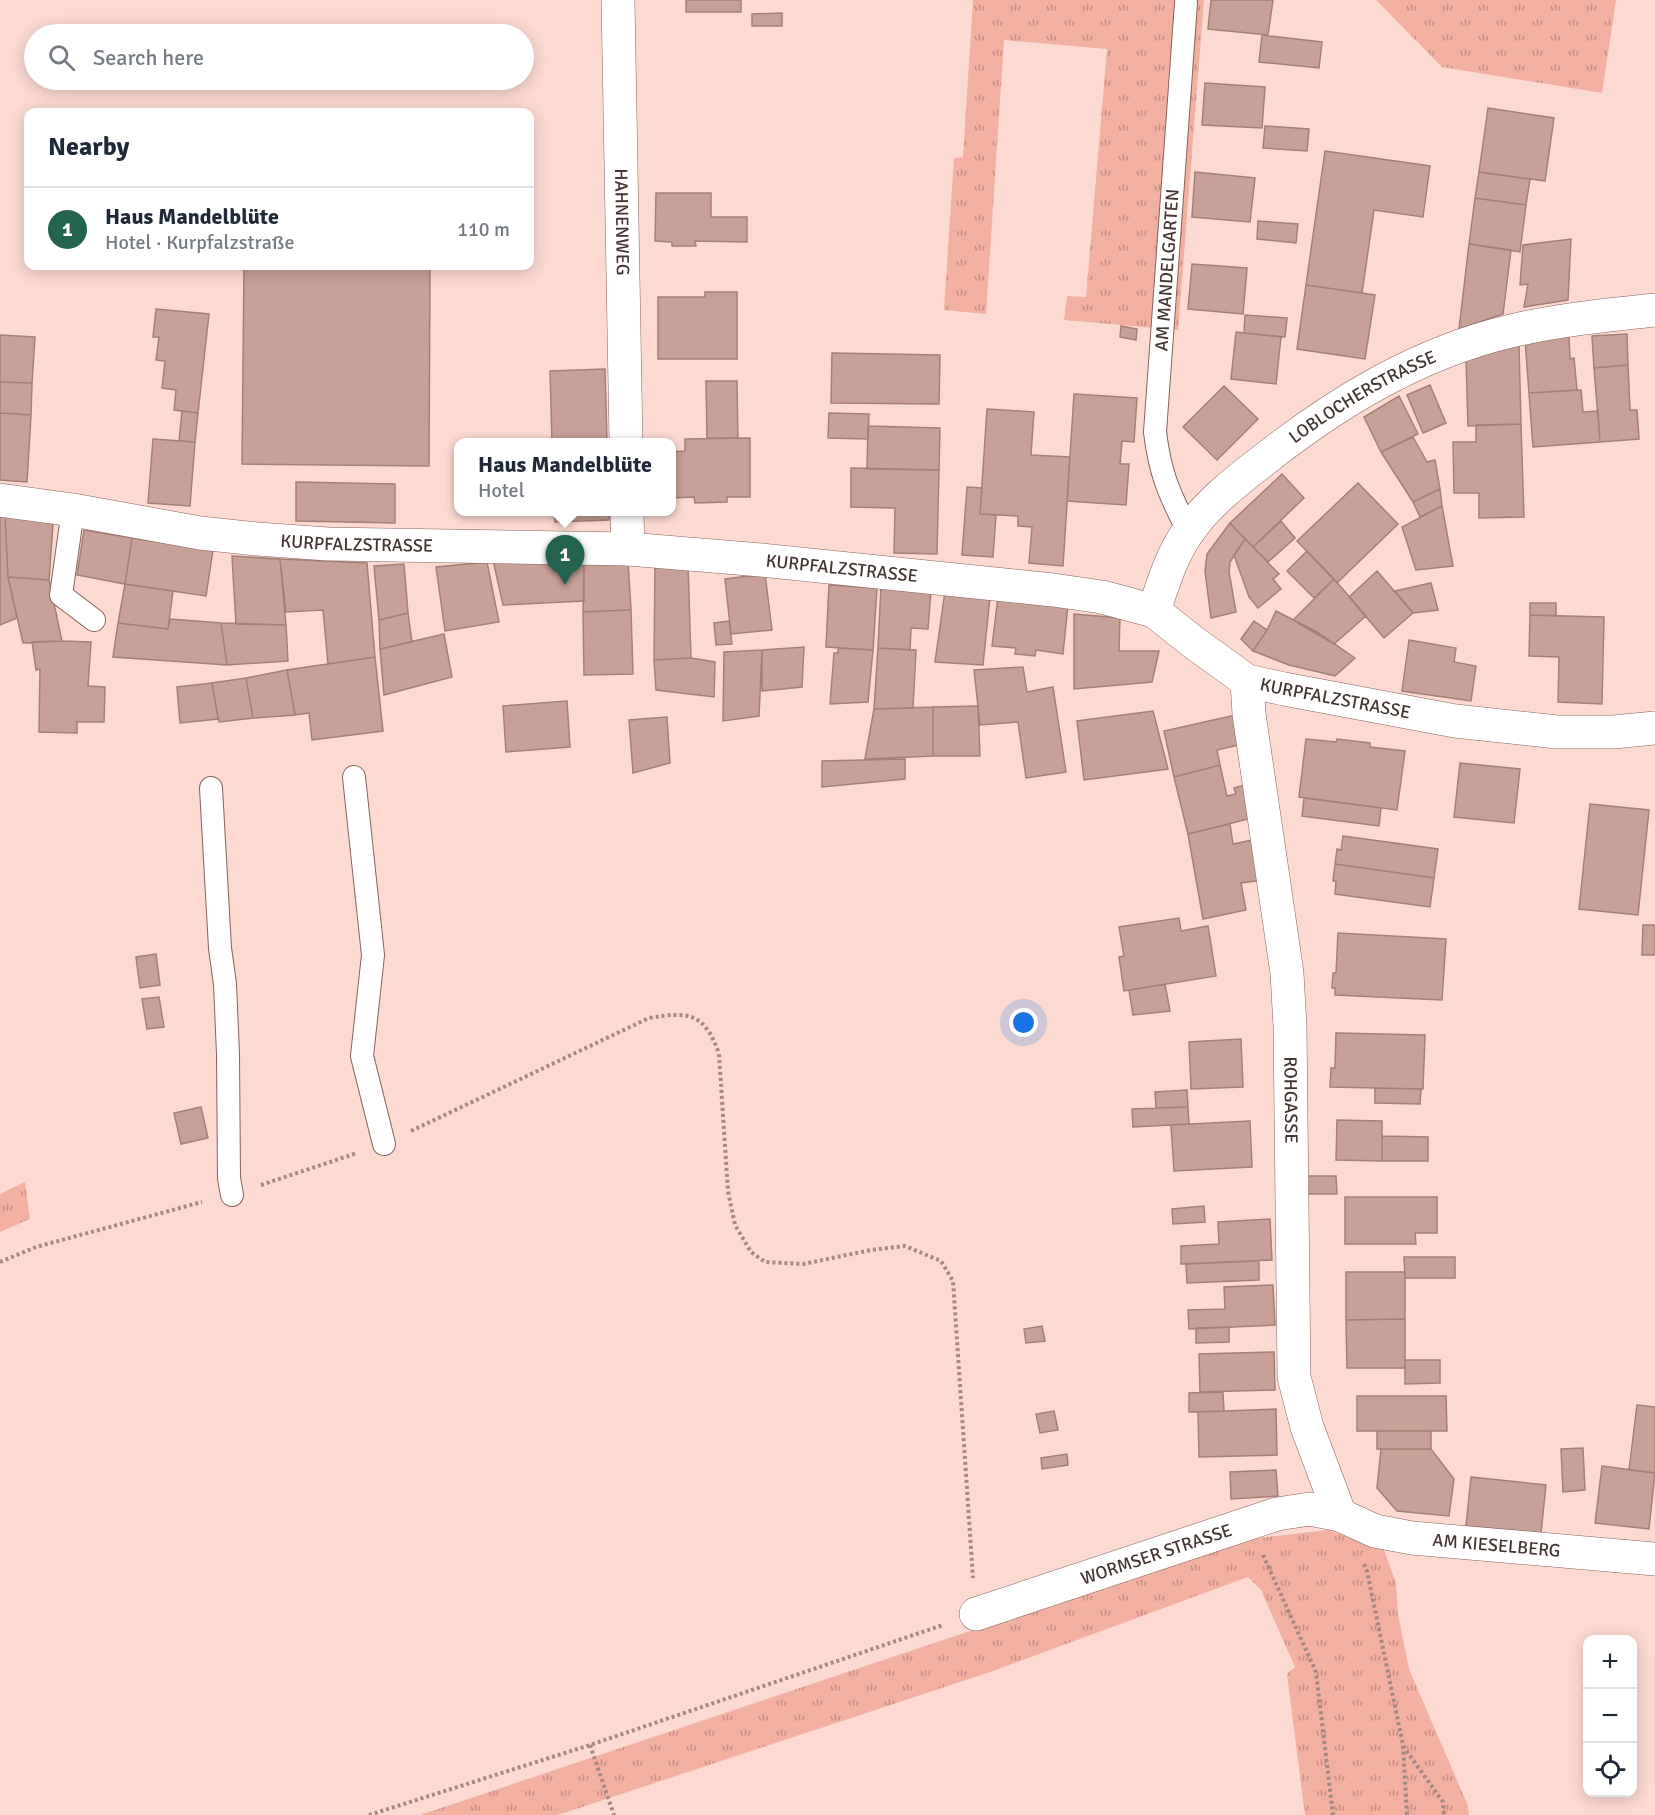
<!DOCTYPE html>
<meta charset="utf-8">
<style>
body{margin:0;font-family:Signika,sans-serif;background:#f2f2f3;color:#1f2937}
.controls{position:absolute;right:18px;bottom:18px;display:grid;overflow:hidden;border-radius:12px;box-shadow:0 3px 15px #0003}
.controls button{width:54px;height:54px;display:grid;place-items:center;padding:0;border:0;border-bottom:2px solid #e0e1e3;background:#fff;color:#1f2937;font:30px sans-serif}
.you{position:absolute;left:1024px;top:1023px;width:21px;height:21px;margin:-15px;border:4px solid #fff;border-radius:50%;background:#1a73e8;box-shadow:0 0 0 9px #1a73e833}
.badge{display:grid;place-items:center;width:39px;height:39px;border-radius:50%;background:#236350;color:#fff;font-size:20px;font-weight:700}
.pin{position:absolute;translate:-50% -50px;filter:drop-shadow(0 2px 3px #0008)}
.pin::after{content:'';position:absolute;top:32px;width:21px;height:18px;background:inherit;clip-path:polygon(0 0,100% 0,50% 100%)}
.popup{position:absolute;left:454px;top:438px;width:222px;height:78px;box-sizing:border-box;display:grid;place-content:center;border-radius:12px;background:#fff;filter:drop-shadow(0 2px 4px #0005);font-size:20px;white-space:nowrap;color:#747a83}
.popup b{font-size:22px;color:#1f2937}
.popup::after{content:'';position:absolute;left:50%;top:100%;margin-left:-12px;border:12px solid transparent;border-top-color:#fff}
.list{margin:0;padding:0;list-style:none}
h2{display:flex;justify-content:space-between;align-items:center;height:78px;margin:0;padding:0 24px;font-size:26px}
h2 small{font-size:20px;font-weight:400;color:#747a83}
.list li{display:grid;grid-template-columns:39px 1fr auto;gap:18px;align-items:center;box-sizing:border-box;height:84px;padding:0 24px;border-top:2px solid #e0e1e3}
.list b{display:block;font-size:22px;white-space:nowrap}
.list p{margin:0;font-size:20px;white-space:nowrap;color:#747a83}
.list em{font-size:20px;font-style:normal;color:#747a83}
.icon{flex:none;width:33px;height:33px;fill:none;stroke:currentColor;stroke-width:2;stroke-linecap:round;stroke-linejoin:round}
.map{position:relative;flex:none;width:1655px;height:1815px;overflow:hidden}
.search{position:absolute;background:#fff;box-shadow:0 3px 15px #0003;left:24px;top:24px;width:510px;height:66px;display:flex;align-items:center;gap:15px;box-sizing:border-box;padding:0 21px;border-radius:33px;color:#747a83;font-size:22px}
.panel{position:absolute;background:#fff;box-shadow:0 3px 15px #0003;left:24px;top:108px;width:510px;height:162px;border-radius:12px}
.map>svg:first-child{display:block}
.grass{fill:url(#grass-tufts)}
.building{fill:#c8a097;stroke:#a57f76;stroke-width:1.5}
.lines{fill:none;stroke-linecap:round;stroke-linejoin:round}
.lane-casing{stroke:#86625a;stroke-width:24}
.street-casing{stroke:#86625a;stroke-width:34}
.path{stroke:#a38983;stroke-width:4;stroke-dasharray:3 3;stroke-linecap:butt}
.lane{stroke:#fff;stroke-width:22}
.street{stroke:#fff;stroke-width:33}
.labels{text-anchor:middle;stroke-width:6;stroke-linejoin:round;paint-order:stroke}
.street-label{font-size:18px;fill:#453531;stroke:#fff}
</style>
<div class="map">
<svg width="1655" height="1815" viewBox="0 0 1655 1815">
<defs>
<pattern id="grass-tufts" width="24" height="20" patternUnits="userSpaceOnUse" patternTransform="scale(1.5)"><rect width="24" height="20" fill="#f2b0a1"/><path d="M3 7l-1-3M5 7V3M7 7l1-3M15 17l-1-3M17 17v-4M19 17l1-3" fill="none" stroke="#c69084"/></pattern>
</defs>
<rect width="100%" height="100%" fill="#fcdad2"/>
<path class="grass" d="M973 0H1204L1178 330 1064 320 1067 296 1086 297 1107 49 1004 40 986 314 944 310 954 158 963 157Z
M1376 0H1616L1602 93 1442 67Z
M25 1182 30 1219 0 1232V1194Z
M1328 1530 1384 1550 1396 1583 1398 1614 1409 1669 1468 1806 1469 1815H1305L1287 1674 1295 1667 1261 1590 1248 1577 993 1671 558 1815H420L1242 1540Z"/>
<path class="building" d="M686 0H741V12H686Z
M1211 0H1273L1268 35 1208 29Z
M782 13V26H752V14Z
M1262 35 1322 42 1319 68 1259 62Z
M1205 83 1265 87 1262 128 1202 125Z
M1488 108 1554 118 1545 181 1479 172Z
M1265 126 1309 129 1307 151 1263 148Z
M1325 151 1430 166 1423 217 1374 210 1362 293 1306 285Z
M1195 172 1255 178 1250 222 1192 217Z
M1479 172 1530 179 1526 205 1475 198Z
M656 193H711V217H747V242L695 241 696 246H672V242L655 241Z
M1475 198 1526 205 1520 252 1469 244Z
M1258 221 1298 224 1296 243 1257 239Z
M1571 239 1568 300 1524 307 1528 284 1520 285 1523 245Z
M1469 244 1511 250 1503 314 1459 329Z
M1192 264 1247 268 1243 314 1188 309Z
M244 266H430L429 466 242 464Z
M1306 285 1375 295 1365 359 1297 349Z
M705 292H737V359H658V297H705Z
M156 309 209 314 198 413 174 410 176 390 162 388 165 361 156 360 159 337H153Z
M1245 315 1287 318 1285 337 1244 333Z
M1121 326 1137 329 1136 340 1120 337Z
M1236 332 1281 337 1276 384 1231 379Z
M1627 334 1628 365 1594 368 1592 336Z
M0 335 35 337 32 383 0 382Z
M1569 337 1570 359 1574 358 1577 390 1529 393 1525 340Z
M1519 345 1521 424 1468 426 1466 360Z
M832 353 940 355 939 404 831 403Z
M1628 365 1630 410H1637L1639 439 1600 442 1594 368Z
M605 369 607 442H552L550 371Z
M706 381H737L738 438H707Z
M0 382 32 383 31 415 0 413Z
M1430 385 1446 423 1423 433 1407 395Z
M1224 386 1258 419 1217 460 1183 427Z
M1581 390 1583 412 1598 411 1600 442 1533 447 1529 393Z
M1074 394 1137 398 1134 442 1122 441 1120 464H1129L1126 505 1067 501Z
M1399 396 1418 434 1381 452 1364 417Z
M987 409 1034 412 1031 455 1070 457 1063 566 1029 563 1032 527 1018 526V516L980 514Z
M182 411 198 413 195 442 179 441Z
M0 413 31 415 27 482 0 480Z
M829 413 869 414 868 439 828 438Z
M1521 424 1524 517 1479 518V493H1454L1453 442H1476V425Z
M868 426 940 428 939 470 867 469Z
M1413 437 1427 462 1435 460 1440 489 1413 502 1381 452Z
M750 438V497H727V502L695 503 694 497 672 498V452L685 451V439Z
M153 439 195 442 190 506 148 503Z
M851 468 939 470 937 554 894 553 895 508 851 507Z
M1282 474 1304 498 1253 547 1230 523Z
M296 482 395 484V523L296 521Z
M1358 483 1398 524 1337 583 1297 541Z
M967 487 982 488 980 514 996 515 993 557 962 555Z
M1440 489 1442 506 1420 517 1413 502Z
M1442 506 1453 566 1416 570 1402 527Z
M554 512H609V520L555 522Z
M0 514 5 515 8 577 17 618 0 625Z
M5 515 53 524 49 580 8 577Z
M1281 521 1295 538 1268 562 1253 547Z
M1230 523 1245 539 1230 562 1229 572 1236 612 1211 618 1205 571 1207 554Z
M84 530 132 538 125 584 77 575Z
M132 538 213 550 206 596 125 584Z
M1245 539 1279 574 1273 579 1281 589 1258 608 1249 597 1234 555Z
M1307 551 1334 579 1314 598 1287 571Z
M232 556 280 559 286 625 236 624Z
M280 559 367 563 375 657 328 664 323 610 286 612Z
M493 560 584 561V601L503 605Z
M584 561H628L631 610 583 612Z
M487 562 499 622 445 631 436 567Z
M655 563 688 564 691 658 654 660Z
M404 564 408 613 379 620 374 566Z
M1377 571 1413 613 1384 638 1349 597Z
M765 574 772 630 731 634 725 579Z
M8 577 49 580 62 641 23 643Z
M1334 579 1366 616 1334 644 1293 620Z
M1431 583 1438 610 1413 613 1395 591Z
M125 584 173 591 168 629 118 623Z
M829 585 877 588 873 650 826 647Z
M881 586 931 591 928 629 911 628 910 650 878 648Z
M945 591 990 597 983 665 935 662Z
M998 597 1068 605 1063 654 1036 650 1035 656 1015 654 1016 648 992 646Z
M1530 603H1556V616L1530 615Z
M631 610 633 674 584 675 583 612Z
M1276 611 1317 632 1355 658 1335 676 1289 665 1253 651 1267 630Z
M408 613 412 642 380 649 379 620Z
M1074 614 1120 618 1119 651H1159L1152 682 1074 689Z
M1530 615 1604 617 1602 704 1558 702 1559 657 1529 656Z
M170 619 221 623 227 665 113 657 118 623 168 629Z
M729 621 732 644 716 645 714 623Z
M1254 621 1267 630 1253 651 1241 639Z
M221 623 286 625 288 661 227 665Z
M444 634 452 677 384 695 380 649Z
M1409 640 1456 648 1454 662 1476 666 1471 701 1402 691Z
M62 641 91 642 88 686 105 687 104 722H77V733L39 732 40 669 36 670 32 642Z
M804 647 802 687 762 691V650Z
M838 648 873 650 868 702 830 704 834 653H838Z
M878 648 916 650 913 708 874 709Z
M762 650 759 716 723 721 724 652Z
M375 657 383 731 312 740 309 713 295 715 287 670Z
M691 658 715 662 714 697 656 690 654 660Z
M1023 667 1027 692 1053 687 1066 772 1026 778 1018 722 980 725 974 670Z
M287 670 295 715 253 718 246 678Z
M246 678 253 718 219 722 212 683Z
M212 683 218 719 180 723 177 687Z
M567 701 570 747 506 752 503 706Z
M978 706 980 756H933V707Z
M933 707V756L865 759 874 709Z
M1153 711 1168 769 1084 780 1077 721Z
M1236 715 1243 744 1217 750 1220 765 1174 777 1164 731Z
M667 717 670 763 633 773 629 720Z
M1306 739 1336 742 1337 739 1370 743V747L1405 751 1397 810 1299 797Z
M905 759V779L822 787V761Z
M1460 763 1520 769 1514 823 1454 817Z
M1220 765 1227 796 1236 794 1234 788 1248 784 1256 817 1188 834 1174 777Z
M1304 798 1381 808 1379 826 1302 816Z
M1590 804 1649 810 1638 915 1579 909Z
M1230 824 1233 844 1257 839 1263 880 1241 883 1246 910 1203 919 1188 834Z
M1343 836 1438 849 1434 878 1335 864 1337 849 1341 850Z
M1335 864 1434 878 1430 907 1335 894 1336 881H1333Z
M1179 918 1181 931 1208 926 1216 976 1124 991 1119 957 1124 956 1119 927Z
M1643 925H1655V955H1642Z
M1338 933 1446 939 1442 1000 1335 995V988H1332L1333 973H1336Z
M156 954 160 985 140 988 136 957Z
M1165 984 1170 1011 1133 1015 1129 990Z
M159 997 164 1027 147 1029 142 999Z
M1336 1033 1425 1035 1423 1089 1330 1087 1331 1068H1335Z
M1241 1039 1243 1087 1191 1089 1189 1042Z
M1375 1088 1421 1089 1420 1104 1375 1103Z
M1187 1090 1188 1107 1156 1108 1155 1092Z
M201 1107 208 1138 181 1144 174 1113Z
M1188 1107 1189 1124 1133 1127 1132 1109Z
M1337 1120 1382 1121V1161L1336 1160Z
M1250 1121 1252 1167 1174 1171 1171 1125Z
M1382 1136 1428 1137V1161H1382Z
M1301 1176H1336L1337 1194H1301Z
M1345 1197H1437V1233H1415L1416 1244H1345Z
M1204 1206 1205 1222 1173 1224 1172 1209Z
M1270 1219 1272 1260 1181 1264V1246L1219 1244 1218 1222Z
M1404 1257H1455V1278H1405Z
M1259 1261V1280L1187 1283 1186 1264Z
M1346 1272H1405V1319L1346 1320Z
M1273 1285 1275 1325 1189 1329 1188 1310 1225 1309 1224 1287Z
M1405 1319V1368H1347L1346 1320Z
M1042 1326 1045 1341 1026 1343 1024 1329Z
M1229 1327V1342L1196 1343V1328Z
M1274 1352 1275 1390 1200 1392 1199 1354Z
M1405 1360H1440V1383L1405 1384Z
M1223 1392 1224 1411 1189 1412V1393Z
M1357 1396H1446L1447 1431H1357Z
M1637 1405 1655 1407V1473L1629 1470Z
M1276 1409 1277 1455 1199 1457 1198 1412Z
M1054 1411 1058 1430 1040 1433 1036 1414Z
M1377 1431H1431V1449H1377Z
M1583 1448 1585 1490 1563 1492 1561 1449Z
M1381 1449H1431L1454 1479 1449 1516 1397 1511 1377 1488Z
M1067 1454 1068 1465 1042 1469 1041 1458Z
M1602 1466 1655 1473 1649 1529 1595 1523Z
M1276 1470 1278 1496 1231 1499 1230 1472Z
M1471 1477 1546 1485 1541 1533 1466 1526Z"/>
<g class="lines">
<g class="lane-casing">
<path id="lane" d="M1186 3 1155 432C1160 474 1169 493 1188 531
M73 510 61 595 94 620
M354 777 373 955 362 1056 384 1144
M211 788 220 948 225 984 228 1054 229 1178 232 1195"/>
</g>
<g class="street-casing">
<g id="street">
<path id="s1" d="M618 0 626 442"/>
<path id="s2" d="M0 500 73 510 200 533 257 539 328 544 628 549 761 560 1053 590 1102 597 1154 611 1193 642 1247 681 1284 689 1455 721 1557 732H1614L1655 728"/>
<path d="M627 512 628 549"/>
<path id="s3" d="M1154 611C1163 584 1171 556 1188 532 1205 506 1235 482 1260 463 1334 404 1417 353 1511 331 1558 320 1607 315 1655 310"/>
<path id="s4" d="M1247 681 1249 714 1287 973 1290 1026 1294 1377 1307 1427 1340 1515"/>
<path id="s5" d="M976 1614 1277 1514 1310 1509 1340 1515 1375 1531 1412 1538 1655 1559"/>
</g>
</g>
<path class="path" d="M411 1131 649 1018C689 1011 705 1013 719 1054L728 1191 735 1225 751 1252 765 1262 803 1264 871 1250 905 1246 941 1261 953 1281 973 1578
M261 1185 357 1153
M0 1262 36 1247 202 1202
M1263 1555 1316 1672 1333 1815
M1364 1564 1367 1571 1403 1745 1407 1815
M590 1745 614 1815
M1403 1746 1443 1802 1444 1815
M369 1815 590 1745 943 1625"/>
<use href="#lane" class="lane"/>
<use href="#street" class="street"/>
</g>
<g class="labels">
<g class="street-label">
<text dy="6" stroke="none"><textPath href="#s1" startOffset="222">HAHNENWEG</textPath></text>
<text transform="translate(1167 270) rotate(-86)" y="6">AM MANDELGARTEN</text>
<text dy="6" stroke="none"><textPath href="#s3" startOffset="309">LOBLOCHERSTRASSE</textPath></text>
<text dy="6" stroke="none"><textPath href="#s2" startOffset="360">KURPFALZSTRASSE</textPath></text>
<text dy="6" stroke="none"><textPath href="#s2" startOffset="846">KURPFALZSTRASSE</textPath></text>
<text dy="6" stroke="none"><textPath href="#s2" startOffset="1368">KURPFALZSTRASSE</textPath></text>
<text dy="6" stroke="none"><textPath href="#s4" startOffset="422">ROHGASSE</textPath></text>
<text dy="6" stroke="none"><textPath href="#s5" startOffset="542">AM KIESELBERG</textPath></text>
<text dy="6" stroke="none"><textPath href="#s5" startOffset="190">WORMSER STRASSE</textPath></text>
</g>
</g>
</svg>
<div class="controls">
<button>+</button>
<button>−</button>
<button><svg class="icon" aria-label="locate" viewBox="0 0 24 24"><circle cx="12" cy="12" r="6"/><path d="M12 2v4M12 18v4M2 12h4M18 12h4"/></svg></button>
</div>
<div class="you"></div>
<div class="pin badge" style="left:565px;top:585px">1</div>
<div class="popup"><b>Haus Mandelblüte</b>Hotel</div>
<div class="search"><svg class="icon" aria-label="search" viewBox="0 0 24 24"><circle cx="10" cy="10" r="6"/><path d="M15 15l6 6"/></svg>Search here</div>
<section class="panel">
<h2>Nearby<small></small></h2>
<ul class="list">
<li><span class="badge">1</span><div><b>Haus Mandelblüte</b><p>Hotel · Kurpfalzstraße</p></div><em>110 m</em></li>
</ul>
</section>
</div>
